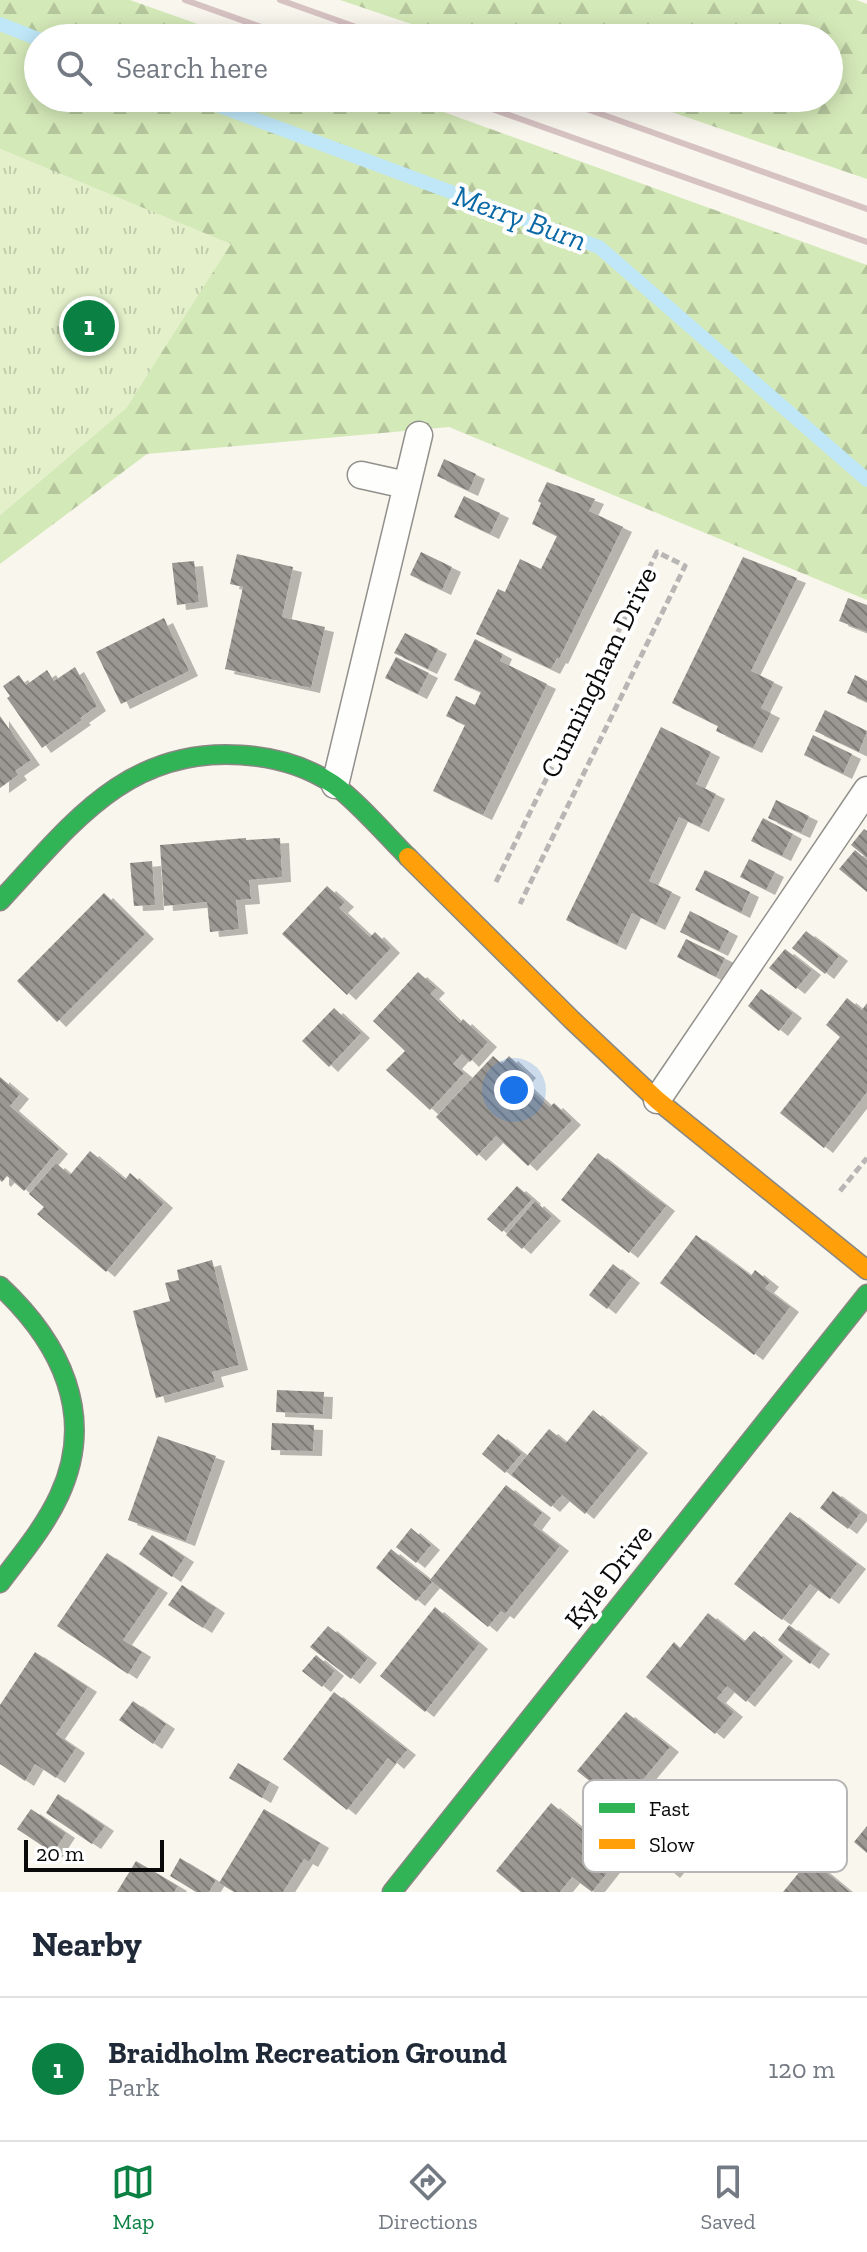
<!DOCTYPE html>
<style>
body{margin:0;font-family:"Zilla Slab",serif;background:#f6f6f7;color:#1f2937}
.scale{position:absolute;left:24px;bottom:20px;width:140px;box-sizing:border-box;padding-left:8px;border:4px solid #0a0a0a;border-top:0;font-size:22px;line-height:28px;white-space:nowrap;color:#0a0a0a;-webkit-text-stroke:6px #fff;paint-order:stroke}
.you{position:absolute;left:514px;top:1090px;width:28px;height:28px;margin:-20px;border:6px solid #fff;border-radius:50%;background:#1a73e8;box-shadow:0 0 0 12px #1a73e833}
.badge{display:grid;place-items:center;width:52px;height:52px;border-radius:50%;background:#0b8043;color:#fff;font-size:26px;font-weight:700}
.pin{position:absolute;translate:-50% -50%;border:4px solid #fff;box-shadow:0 2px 8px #0006}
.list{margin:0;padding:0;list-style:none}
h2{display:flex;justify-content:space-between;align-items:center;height:104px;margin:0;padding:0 32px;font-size:34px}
h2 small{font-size:26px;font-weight:400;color:#747a83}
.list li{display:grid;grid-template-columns:52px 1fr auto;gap:24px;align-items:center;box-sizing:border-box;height:144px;padding:0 32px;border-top:2px solid #e0e1e3}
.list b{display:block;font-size:30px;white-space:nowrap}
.list p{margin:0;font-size:26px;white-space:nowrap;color:#747a83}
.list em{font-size:26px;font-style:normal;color:#747a83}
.icon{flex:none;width:44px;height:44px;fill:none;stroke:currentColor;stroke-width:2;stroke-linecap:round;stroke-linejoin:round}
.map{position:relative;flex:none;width:867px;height:1892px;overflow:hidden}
.search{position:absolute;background:#fff;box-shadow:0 4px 20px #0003;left:24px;right:24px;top:24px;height:88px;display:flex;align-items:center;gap:20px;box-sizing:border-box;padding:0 28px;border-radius:44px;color:#747a83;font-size:30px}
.sheet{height:248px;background:#fff}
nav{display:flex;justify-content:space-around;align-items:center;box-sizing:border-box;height:112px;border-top:2px solid #e0e1e3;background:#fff;font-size:22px;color:#747a83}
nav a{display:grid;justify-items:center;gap:4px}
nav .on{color:#0b8043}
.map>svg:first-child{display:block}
.forest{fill:url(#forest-firs)}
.park{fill:url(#park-tufts)}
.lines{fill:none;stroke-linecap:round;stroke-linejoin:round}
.stream{stroke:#bfe7f8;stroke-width:14}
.building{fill:url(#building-back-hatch);filter:url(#shadow)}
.lane-casing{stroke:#92908c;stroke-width:29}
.fast-casing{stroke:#888783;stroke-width:21}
.slow-casing{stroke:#888783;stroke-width:21}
.path{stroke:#b7b6b5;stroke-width:5;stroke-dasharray:8 4;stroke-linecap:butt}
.lane{stroke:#fefefc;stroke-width:26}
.fast{stroke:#30b455;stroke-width:18}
.slow{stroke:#ff9f0a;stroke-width:18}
.rail{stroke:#d7c2c2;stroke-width:6}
.labels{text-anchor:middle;stroke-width:8;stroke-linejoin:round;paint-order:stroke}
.street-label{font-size:28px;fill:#0a0a0a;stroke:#fff}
.water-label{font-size:30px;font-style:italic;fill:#0a69a5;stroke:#fff}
.key{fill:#fff;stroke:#b6b6b6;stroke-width:2}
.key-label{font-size:22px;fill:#0a0a0a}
</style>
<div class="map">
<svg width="867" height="1892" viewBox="0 0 867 1892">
<defs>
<pattern id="forest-firs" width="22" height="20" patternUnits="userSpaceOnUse" patternTransform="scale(2)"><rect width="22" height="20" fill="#d4e9b8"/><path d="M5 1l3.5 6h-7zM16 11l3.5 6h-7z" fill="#b5c69d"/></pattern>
<pattern id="park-tufts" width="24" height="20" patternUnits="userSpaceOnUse" patternTransform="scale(2)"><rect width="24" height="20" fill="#e3f0ca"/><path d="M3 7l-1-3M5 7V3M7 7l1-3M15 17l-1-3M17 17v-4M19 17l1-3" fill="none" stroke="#c1ccac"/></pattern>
<pattern id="building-back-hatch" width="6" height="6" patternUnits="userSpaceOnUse" patternTransform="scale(2)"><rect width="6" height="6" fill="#9b9893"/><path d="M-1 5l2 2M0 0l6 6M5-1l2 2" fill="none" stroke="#7d7a76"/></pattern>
<filter id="shadow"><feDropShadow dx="9" dy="5" stdDeviation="0" flood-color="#0004"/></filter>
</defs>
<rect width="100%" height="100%" fill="#f9f6ed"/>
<path class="forest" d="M0 0H130L237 38H38V98H405L867 265V600L449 427 147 454 0 564V515L126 408 230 244 0 149Z
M340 0H856L867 4V179L631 98H829V38H453Z"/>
<path class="park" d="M0 149 231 244 126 408 0 515Z"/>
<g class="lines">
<path class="stream" d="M0 24 38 39
M198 98 599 247 867 480"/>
</g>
<path class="building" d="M444 459 476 474 469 491 437 476Z
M547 482 595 499 589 511 623 527 559 659 557 658 551 669 476 634 498 589 505 592 520 559 541 569 557 536 532 524 541 503 538 501Z
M464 496 500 513 490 534 454 517Z
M421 552 452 567 442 590 410 575Z
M237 554 293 567 282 617 325 627 311 688 225 669 243 587 230 584Z
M743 557 797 578 751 671 774 682 761 708 771 713 753 748 716 731 718 726 672 703Z
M194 561 199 602 177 605 172 563Z
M848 598 867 605V632L839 621Z
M164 618 189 671 121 704 96 652Z
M405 633 438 649 428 669 394 653Z
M475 639 503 654 500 661 547 684 483 815 433 791 465 725 446 716 456 696 475 705 481 692 454 680Z
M396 657 429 673 418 694 385 678Z
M75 667 97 706 80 718 82 720 42 748 7 698 10 696 3 686 19 675 26 685 47 670 54 681Z
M855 675 867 681V702L847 693Z
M825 710 867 731 859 752 815 731Z
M0 716 31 760 15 771 18 775 0 788Z
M661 727 711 752 696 784 716 794 700 827 679 817 649 881 672 892 656 925 632 913 617 945 566 920Z
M813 735 852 754 843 774 804 755Z
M776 800 809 816 801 833 768 818Z
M763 818 793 834 782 856 751 841Z
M864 829 867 831V858L851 845Z
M246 838V840L280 838 282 877 249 880 251 899 236 900 239 929 210 932 207 902 164 906 160 845Z
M855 850 867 860V892L839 869Z
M749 859 775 872 766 890 740 877Z
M152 861 155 905 134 906 130 863Z
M705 870 750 892 741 913 695 890Z
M327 886 345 902 339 908 370 937 375 932 391 948 347 995 282 934Z
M104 893 145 934 57 1022 17 981Z
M690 911 729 931 719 951 680 932Z
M806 931 839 956 825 974 792 948Z
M686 939 725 958 716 977 677 957Z
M785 949 812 970 796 989 769 968Z
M418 972 436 988 430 994 460 1023 463 1019 488 1042 470 1062 462 1054 453 1064 464 1073 430 1110 386 1070 405 1051 373 1021Z
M761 989 793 1013 779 1031 748 1006Z
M847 998 862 1010 867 1003V1092L824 1148 780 1113 840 1037 826 1025Z
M334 1008 361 1033 329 1067 302 1041Z
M493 1056 502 1064 509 1056 527 1073 521 1080 550 1107 554 1103 572 1120 528 1166 496 1136 477 1156 436 1117Z
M0 1077 20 1094 10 1106 59 1149 24 1191 7 1176 2 1182 0 1180Z
M90 1151 125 1180 130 1173 164 1203 106 1272 37 1214 44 1207 29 1194 56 1163 70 1175Z
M598 1153 666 1206 629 1253 561 1200Z
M517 1186 532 1199 502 1232 487 1219Z
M535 1201 552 1216 522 1249 506 1235Z
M696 1235 751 1276 755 1270 770 1282 765 1288 790 1307 754 1355 660 1283Z
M212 1260 239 1365 212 1372 215 1382 156 1398 133 1311 170 1301 165 1283 179 1280 177 1270Z
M613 1264 631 1278 607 1309 589 1295Z
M277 1390 324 1392 323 1414 276 1412Z
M593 1410 639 1448 585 1514 562 1495 551 1507 511 1475 549 1429 566 1443Z
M272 1423 314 1425 313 1451 271 1450Z
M498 1434 522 1453 505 1473 482 1454Z
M158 1436 216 1456 186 1541 128 1520Z
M506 1485 542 1513 533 1525 560 1546 505 1614 501 1611 488 1627 430 1580Z
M833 1491 861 1512 848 1529 820 1508Z
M790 1512 857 1564 830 1599 810 1584 782 1620 734 1584Z
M411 1528 431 1545 416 1563 396 1547Z
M152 1535 185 1557 172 1577 139 1554Z
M391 1549 432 1582 416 1601 376 1568Z
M107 1553 159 1588 123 1640 142 1652 128 1674 57 1626Z
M182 1585 216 1608 203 1628 168 1605Z
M435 1607 479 1644 425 1712 380 1676Z
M708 1613 744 1642 754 1631 784 1656 746 1702 727 1686 717 1698 734 1712 715 1734 646 1677 674 1642 680 1648Z
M789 1625 821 1649 810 1664 778 1640Z
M328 1626 368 1658 351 1679 310 1647Z
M35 1652 88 1687 56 1734 76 1748 56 1778 35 1764 25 1781 0 1764V1705Z
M316 1655 335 1671 322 1687 302 1671Z
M334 1692 407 1750 395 1764 388 1758 347 1810 283 1759Z
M133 1701 166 1724 153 1744 119 1720Z
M626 1712 670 1747 621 1806 577 1771Z
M238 1763 270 1782 262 1798 229 1778Z
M58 1794 105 1826 92 1844 46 1813Z
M551 1803 618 1859 592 1892 572 1877 560 1892H521L496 1871Z
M31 1809 66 1833 53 1853 17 1829Z
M264 1809 320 1843 309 1862 304 1859 283 1892H234L219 1883Z
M635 1816 685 1856 671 1873 622 1832Z
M867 1826V1853L854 1842Z
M180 1858 216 1880 209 1892H196L170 1876Z
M810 1859 850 1892H783Z
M136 1861 178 1886 174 1892H117Z"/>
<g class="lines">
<g class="lane-casing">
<path id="lane" d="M361 475 406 485
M335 785 419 435
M657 1100 867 790"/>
</g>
<g class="fast-casing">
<path id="fast" d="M0 901C70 826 126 747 241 755 273 757 306 766 333 784 356 800 387 836 408 857
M0 1286C60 1342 97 1415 59 1496 44 1528 21 1555 0 1583
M392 1892 867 1294"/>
</g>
<g class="slow-casing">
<path id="slow" d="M408 857 572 1020 657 1100 867 1270"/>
</g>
<path class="path" d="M496 882 657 552 685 566 520 904
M840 1191 867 1158"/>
<use href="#lane" class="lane"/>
<use href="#fast" class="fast"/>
<use href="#slow" class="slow"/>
<path class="rail" d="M185 0 292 38
M280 0 387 38
M461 98 867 242
M556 98 867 209"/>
</g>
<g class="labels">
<g class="street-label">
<text transform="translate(598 672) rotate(-64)" y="10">Cunningham Drive</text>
<text transform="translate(608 1576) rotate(-52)" y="10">Kyle Drive</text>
</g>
<g class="water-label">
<text transform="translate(520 218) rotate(20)" y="10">Merry Burn</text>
</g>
</g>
<rect x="583" y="1780" width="264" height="92" rx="12" class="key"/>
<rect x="599" y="1803" width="36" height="10" fill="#30b455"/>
<rect x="599" y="1839" width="36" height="10" fill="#ff9f0a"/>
<g class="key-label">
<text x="649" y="1816">Fast</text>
<text x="649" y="1852">Slow</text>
</g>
</svg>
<div class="scale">20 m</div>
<div class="you"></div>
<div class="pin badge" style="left:89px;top:326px">1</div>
<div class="search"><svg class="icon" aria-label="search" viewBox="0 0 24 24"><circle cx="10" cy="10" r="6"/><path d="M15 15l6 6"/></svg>Search here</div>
</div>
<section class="sheet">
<h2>Nearby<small></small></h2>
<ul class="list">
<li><span class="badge">1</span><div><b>Braidholm Recreation Ground</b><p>Park</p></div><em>120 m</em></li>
</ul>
</section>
<nav>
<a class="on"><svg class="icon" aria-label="map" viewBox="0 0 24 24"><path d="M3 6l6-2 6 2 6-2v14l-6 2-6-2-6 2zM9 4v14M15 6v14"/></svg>Map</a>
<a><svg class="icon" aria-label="directions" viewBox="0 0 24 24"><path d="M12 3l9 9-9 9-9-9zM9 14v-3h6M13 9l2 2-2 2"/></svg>Directions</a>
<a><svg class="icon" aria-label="saved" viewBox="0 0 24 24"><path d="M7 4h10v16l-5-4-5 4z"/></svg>Saved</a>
</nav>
